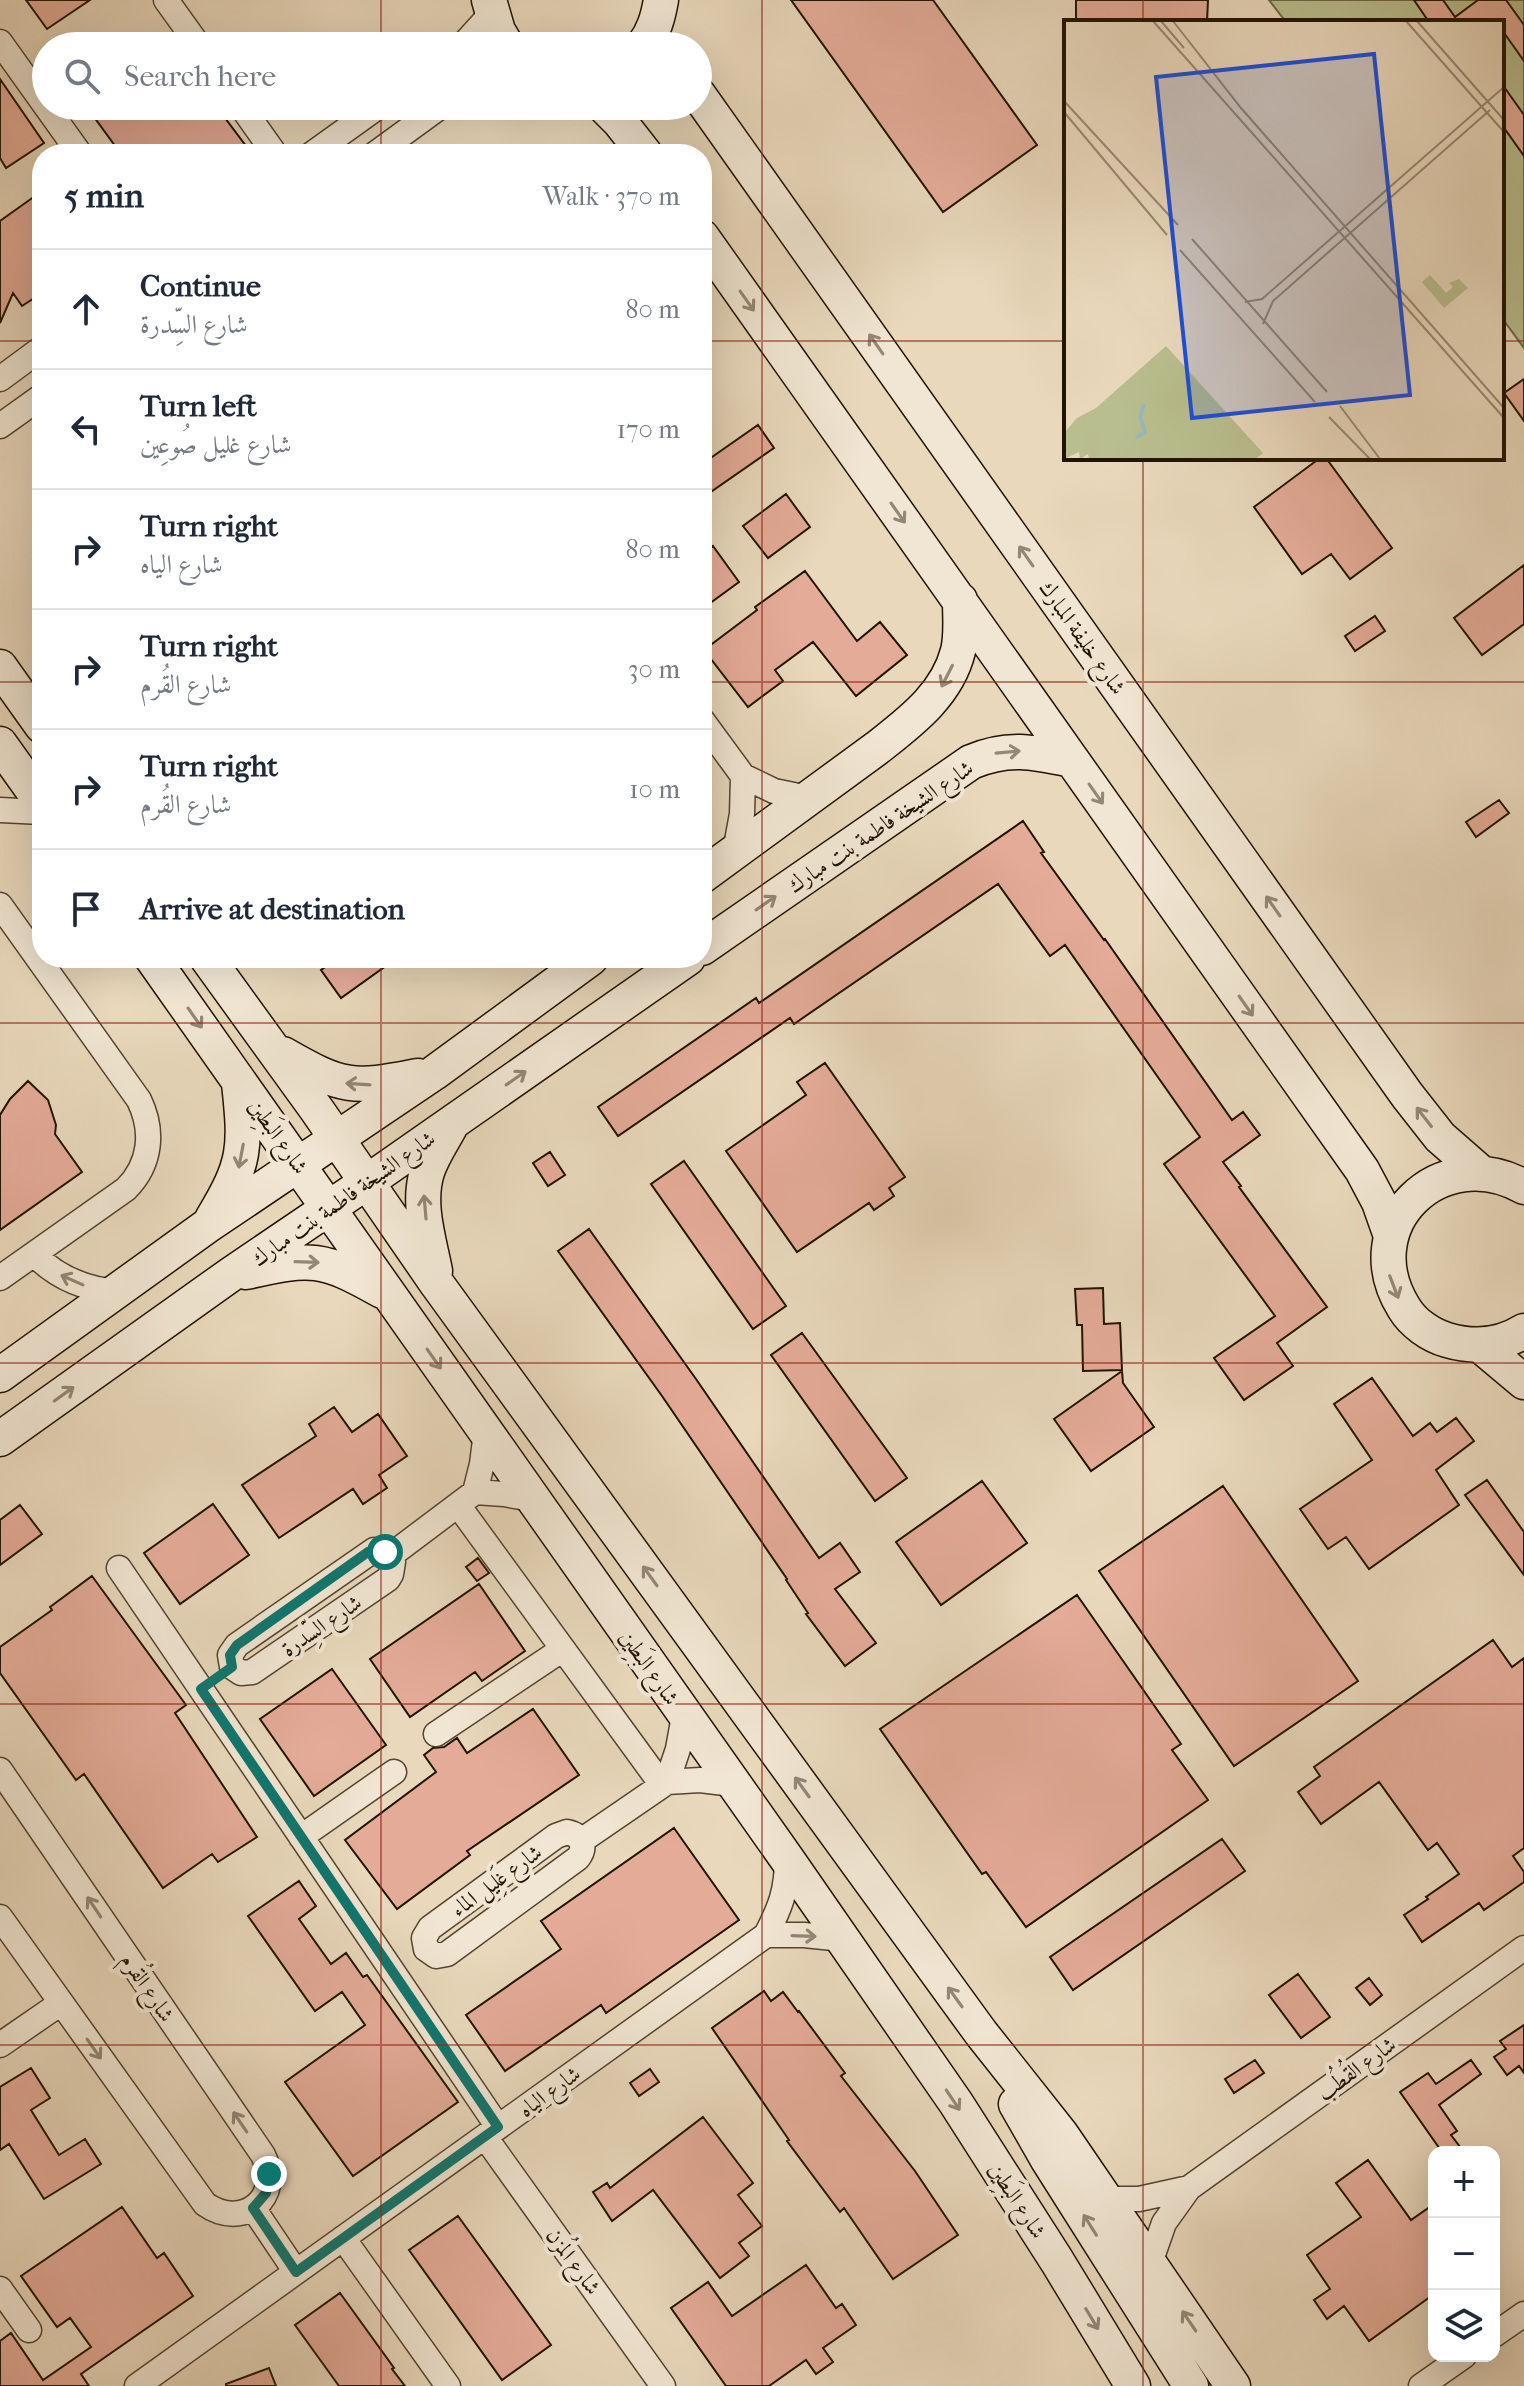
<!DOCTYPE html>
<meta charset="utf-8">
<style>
body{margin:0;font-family:"IM FELL French Canon",Amiri,serif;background:#f6f6f7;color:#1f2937}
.controls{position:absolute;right:24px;bottom:24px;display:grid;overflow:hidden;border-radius:16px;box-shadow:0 8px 32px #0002}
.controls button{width:72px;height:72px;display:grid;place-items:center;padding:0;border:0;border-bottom:2px solid #e0e1e3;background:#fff;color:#1f2937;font:40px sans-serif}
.stop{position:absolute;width:24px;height:24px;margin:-18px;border:6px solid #0f766e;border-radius:50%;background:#fff}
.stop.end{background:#0f766e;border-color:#fff;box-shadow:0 2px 8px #0008}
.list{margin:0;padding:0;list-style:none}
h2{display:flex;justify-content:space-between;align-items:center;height:104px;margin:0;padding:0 32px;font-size:34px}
h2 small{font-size:26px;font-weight:400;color:#747a83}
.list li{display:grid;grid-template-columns:52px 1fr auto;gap:24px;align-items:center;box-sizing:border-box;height:120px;padding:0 32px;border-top:2px solid #e0e1e3}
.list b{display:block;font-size:30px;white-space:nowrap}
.list p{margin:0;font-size:26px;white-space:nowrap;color:#747a83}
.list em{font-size:26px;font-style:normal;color:#747a83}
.icon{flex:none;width:44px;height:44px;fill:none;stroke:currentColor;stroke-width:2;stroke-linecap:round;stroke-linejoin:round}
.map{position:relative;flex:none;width:1524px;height:2386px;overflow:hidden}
.search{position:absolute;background:#fff;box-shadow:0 8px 32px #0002;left:32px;top:32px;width:680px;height:88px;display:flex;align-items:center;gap:20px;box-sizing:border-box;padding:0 28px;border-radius:44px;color:#747a83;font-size:30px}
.panel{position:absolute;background:#fff;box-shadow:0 8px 32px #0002;left:32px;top:144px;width:680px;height:824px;border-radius:32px}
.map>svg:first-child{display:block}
.green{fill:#b9be8e;stroke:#6d6848;stroke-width:2}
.building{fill:#e4ab98;stroke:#211302;stroke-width:2}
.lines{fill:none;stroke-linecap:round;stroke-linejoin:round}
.street-casing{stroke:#534430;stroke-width:27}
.secondary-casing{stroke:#211302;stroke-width:37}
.street{stroke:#f1e6d3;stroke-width:24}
.secondary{stroke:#f1e6d3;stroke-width:34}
.oneway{stroke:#938775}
.route{stroke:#0f766e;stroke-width:10}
.grid{fill:none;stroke:#8f2418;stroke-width:2;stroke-opacity:0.55}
.labels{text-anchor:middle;stroke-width:8;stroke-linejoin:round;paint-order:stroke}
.street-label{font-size:22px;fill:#211302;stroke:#f1e6d3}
.inset-river{fill:none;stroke:#9ab8ba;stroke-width:4}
.inset-road{fill:none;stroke:#998972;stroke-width:2}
.view{fill:#1d4ed8;fill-opacity:0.15;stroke:#1d4ed8;stroke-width:4}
.inset-edge{fill:none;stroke:#211302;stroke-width:4}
</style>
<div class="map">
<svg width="1524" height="2386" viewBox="0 0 1524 2386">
<rect width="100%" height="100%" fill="#e9d8bc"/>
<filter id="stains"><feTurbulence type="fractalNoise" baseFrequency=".0025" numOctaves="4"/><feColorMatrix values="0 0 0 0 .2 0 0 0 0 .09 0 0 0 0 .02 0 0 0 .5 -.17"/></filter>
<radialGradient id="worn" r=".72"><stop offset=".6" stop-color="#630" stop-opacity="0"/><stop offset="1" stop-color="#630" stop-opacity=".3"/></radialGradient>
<path class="green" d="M1269 0H1524V348L1502 318V22H1286Z"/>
<path class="building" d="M26 0H90L47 29Z
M791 0H933L1037 145 943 212Z
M1076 0H1208L1207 22H1076Z
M1414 0H1443L1455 17 1478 0H1506L1524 25V61L1502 30V22H1429Z
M0 79 44 143 6 168 0 158Z
M1502 84 1524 115V156L1502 125Z
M86 106H216L252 154H121Z
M35 196 42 205V293L22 306 13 293 0 323V221Z
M1524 379V421L1504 393Z
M758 425 774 448 702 498V464Z
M1320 458H1326L1392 548 1350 579 1331 554 1302 574 1254 507Z
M786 494 810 527 768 558 743 526Z
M713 546 739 582 702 609V554Z
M1524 565V624L1482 655 1454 618Z
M805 571 857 641 880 622 907 655 856 696 813 642 775 670 783 681 748 707 704 650 757 610 755 607Z
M1375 616 1385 631 1355 651 1345 636Z
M1499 800 1509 813 1476 837 1466 822Z
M1023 821 1044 852 1041 853 1104 940 1105 939 1232 1120 1243 1112 1260 1135 1223 1162 1241 1186 1239 1187 1327 1307 1277 1343 1293 1366 1244 1400 1214 1358 1275 1316 1164 1164 1200 1137 1065 945 1050 956 998 884 794 1024 790 1018 618 1136 598 1107 756 998 759 1003Z
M338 958H397L341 998 321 970Z
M825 1063 905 1177 889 1188 894 1196 874 1210 869 1203 797 1252 726 1151 806 1095 797 1082Z
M28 1081 48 1100 56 1125 55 1134 82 1172 0 1230V1115L10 1099Z
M550 1152 565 1175 548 1186 533 1163Z
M684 1161 786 1306 753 1329 651 1184Z
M589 1229 696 1379 819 1558 840 1543 860 1572 835 1589 876 1643 845 1666 806 1614 808 1613 786 1580 787 1579 662 1396 558 1251Z
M1103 1288 1104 1324 1120 1323 1122 1370 1083 1371 1082 1325H1077L1075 1289Z
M802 1333 907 1478 875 1501 771 1355Z
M1122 1371 1123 1383 1154 1427 1091 1471 1054 1419Z
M1372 1378 1413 1436 1430 1423 1437 1432 1456 1418 1474 1441 1436 1470 1459 1505 1369 1569 1346 1537 1328 1549 1300 1509 1372 1460 1334 1404Z
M334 1407 352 1432 378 1414 407 1456 379 1475 387 1488 363 1504 353 1489 279 1538 242 1485 316 1436 309 1424Z
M1487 1480 1524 1532V1575L1465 1495Z
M982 1481 1027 1543 941 1605 896 1542Z
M1223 1486 1358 1681 1234 1766 1099 1571Z
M213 1504 249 1555 180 1604 144 1553Z
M20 1505 42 1534 0 1565V1520Z
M478 1558 489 1573 477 1581 466 1567Z
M92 1576 186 1705 175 1713 257 1837 218 1862 212 1854 163 1888 84 1774 76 1780 0 1673V1647L52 1610 50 1607Z
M479 1584 525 1651 482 1681 475 1672 410 1717 370 1659Z
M1077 1595 1181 1744 1172 1750 1208 1800 1026 1927 986 1872 982 1874 880 1729Z
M1493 1640 1512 1667 1524 1658V1848L1513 1856 1524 1872V1882L1484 1910 1479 1903 1422 1942 1404 1915 1428 1899 1426 1897 1459 1874 1437 1843 1428 1850 1379 1782 1321 1824 1298 1792 1320 1776 1314 1767Z
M332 1669 386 1745 314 1796 260 1719Z
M533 1709 579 1775 467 1851 470 1855 397 1909 345 1840 436 1772 424 1755 433 1748 444 1747 457 1738 467 1753Z
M674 1828 739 1920 606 2013 601 2005 505 2071 466 2015 561 1949 541 1921Z
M1222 1839 1245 1871 1073 1990 1050 1957Z
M299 1881 316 1906 299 1919 331 1964 346 1953 363 1977 367 1975 458 2102 353 2176 285 2082 365 2025 342 1992 315 2011 248 1916Z
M1298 1974 1330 2017 1301 2038 1269 1995Z
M1369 1978 1382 1995 1370 2005 1356 1988Z
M764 1991 771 2001 783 1992 798 2012 799 2011 845 2073 841 2076 915 2171 958 2235 893 2279 844 2208 840 2212 787 2141 789 2140 712 2028Z
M1524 2025V2073L1519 2066 1507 2075 1494 2057 1506 2049 1500 2041Z
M1255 2060 1264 2073 1234 2093 1225 2079Z
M1471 2060 1481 2074 1439 2105 1457 2131 1451 2135 1464 2152H1442L1400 2092 1428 2073 1436 2084Z
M31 2068 50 2098 31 2110 59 2155 85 2139 101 2164 44 2199 9 2144 0 2150V2087Z
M650 2069 659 2082 639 2096 630 2083Z
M703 2117 753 2183 738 2195 762 2226 739 2243 749 2256 720 2278 653 2190 612 2221 593 2192 607 2183 610 2188Z
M1368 2160 1411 2220 1434 2204V2294L1369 2341 1344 2306 1327 2319 1314 2300 1330 2289 1307 2255 1361 2217 1336 2183Z
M122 2207 157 2258 164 2253 193 2296 81 2374 89 2386H0V2341L11 2333 43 2380 91 2347 70 2318 57 2327 21 2276Z
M458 2216 551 2345 502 2380 409 2250Z
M806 2265 836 2308 842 2304 856 2325 823 2348 833 2362 816 2374 806 2360 769 2386H726L671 2308 708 2282 732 2316Z
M340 2293 394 2368 392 2369 405 2386H339L295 2325Z
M269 2368 276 2386H226V2384Z"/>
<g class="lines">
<g class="street-casing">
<path id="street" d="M166 0 199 46
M0 42 80 154
M462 46 491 14
M241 106 275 154
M312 154 379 106
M375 154 441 106
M0 379 42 348
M0 426 42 396
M702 720 743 776 774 791 808 798
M0 810 42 812
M735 852 742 814 743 776
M0 905 139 1100C154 1131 151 1164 126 1189L0 1278
M34 1254C57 1278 84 1289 117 1292
M475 1492 504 1494 532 1499
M458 1505 662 1785
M374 1550 385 1552 393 1562 391 1574 388 1579 252 1672 241 1673 232 1667 230 1655 237 1645Z
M390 1556 475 1492 482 1464 486 1432
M119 1568 498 2127
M436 1734 563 1649
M0 1770 263 2155C284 2197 243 2231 205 2204L0 1917
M667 1782 678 1749 684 1716
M567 1832C581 1835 587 1846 578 1858L447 1954 436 1956 426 1949 424 1938 430 1928 556 1836Z
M301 1837 394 1772
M581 1841 667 1782 700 1780 733 1784
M766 1935H804L843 1939
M0 2045 61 2003
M485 2137 663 2386
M1105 2199H1139L1189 2188
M253 2208 296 2272
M343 2238 448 2386
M1150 2263 1164 2223 1189 2188 1524 1948
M0 2289 29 2330
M1494 2335 1524 2314
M137 2386 766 1935C780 1908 787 1891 787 1859
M1421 2386 1464 2356"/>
</g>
<g class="secondary-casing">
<path id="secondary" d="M489 0 498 31 507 46
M643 46C654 32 658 17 661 0
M698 94 1407 1095 1440 1137 1480 1172
M604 106 620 122 645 154
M702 237 1362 1170 1379 1202 1391 1236
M0 667 42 726
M0 744 42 803
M702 876 877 748C910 722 947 695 958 651 962 635 960 617 960 600
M702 948 971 762C1008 746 1034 752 1072 760
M152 958 787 1859 956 2103 1057 2261 1133 2386
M207 958 317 1110 437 1284 981 2033 1061 2134 1233 2386
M283 1054C342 1088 352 1089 418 1076
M1524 1187C1441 1140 1352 1225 1404 1308 1413 1323 1430 1335 1447 1340 1474 1348 1500 1346 1524 1331
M212 1219C246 1163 246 1148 239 1083
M435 1271C429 1240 417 1204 427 1172 432 1156 442 1142 450 1127
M246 1272C312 1257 322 1257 382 1291
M1481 1346 1524 1382
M0 1375 207 1226 434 1073 591 958
M0 1439 230 1275 367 1182 688 958
M1016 2104 1048 2160 1191 2386"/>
</g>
<use href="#street" class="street"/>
<use href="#secondary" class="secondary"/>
</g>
<defs><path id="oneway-shaft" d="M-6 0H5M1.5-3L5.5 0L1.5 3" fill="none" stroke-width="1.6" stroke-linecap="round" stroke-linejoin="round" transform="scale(2)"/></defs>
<g class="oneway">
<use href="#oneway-shaft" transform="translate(747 301) rotate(55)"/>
<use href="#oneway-shaft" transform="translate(876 344) rotate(-125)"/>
<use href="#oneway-shaft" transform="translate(898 513) rotate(55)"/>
<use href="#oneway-shaft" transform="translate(1026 556) rotate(-125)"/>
<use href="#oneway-shaft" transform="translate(947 676) rotate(117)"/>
<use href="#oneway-shaft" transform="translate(1008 752) rotate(-5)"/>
<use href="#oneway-shaft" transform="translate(1096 794) rotate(55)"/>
<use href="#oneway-shaft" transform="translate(766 903) rotate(-35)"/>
<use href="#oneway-shaft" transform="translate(1273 906) rotate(-125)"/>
<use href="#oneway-shaft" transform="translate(1246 1006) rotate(55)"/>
<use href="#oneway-shaft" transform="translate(195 1018) rotate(55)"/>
<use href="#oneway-shaft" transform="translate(516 1078) rotate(-35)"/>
<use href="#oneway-shaft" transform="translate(358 1084) rotate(-176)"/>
<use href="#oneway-shaft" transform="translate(1424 1117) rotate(-128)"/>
<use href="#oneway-shaft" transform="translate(241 1156) rotate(101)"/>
<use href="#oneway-shaft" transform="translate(425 1207) rotate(-95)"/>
<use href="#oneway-shaft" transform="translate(307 1262) rotate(2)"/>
<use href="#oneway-shaft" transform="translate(72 1280) rotate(-156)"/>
<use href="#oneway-shaft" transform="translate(1394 1287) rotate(69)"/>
<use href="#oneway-shaft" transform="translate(434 1359) rotate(55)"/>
<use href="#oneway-shaft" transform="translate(64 1394) rotate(-36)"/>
<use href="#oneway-shaft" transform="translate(650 1576) rotate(-126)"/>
<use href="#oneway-shaft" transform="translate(802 1787) rotate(-126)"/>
<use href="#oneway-shaft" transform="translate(94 1907) rotate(-124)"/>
<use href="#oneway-shaft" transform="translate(804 1936) rotate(2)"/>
<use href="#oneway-shaft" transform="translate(955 1997) rotate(-126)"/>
<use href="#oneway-shaft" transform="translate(94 2049) rotate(55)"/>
<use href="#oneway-shaft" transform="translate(953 2100) rotate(56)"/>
<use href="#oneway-shaft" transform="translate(240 2122) rotate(-124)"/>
<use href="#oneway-shaft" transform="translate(1090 2225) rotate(-122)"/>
<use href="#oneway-shaft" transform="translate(1092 2319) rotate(59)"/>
<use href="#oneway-shaft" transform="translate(1189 2321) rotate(-124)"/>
</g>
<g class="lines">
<path class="route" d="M269 2174 266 2193 253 2208 296 2272 498 2127 201 1689 232 1667 230 1655 237 1645 368 1552 380 1550 385 1552"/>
</g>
<path class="grid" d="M381 0V46M762 0V2386M1143 0V22M381 106V154M0 341H42M702 341H1066M1502 341H1524M1143 458V2386M0 682H42M702 682H1524M381 958V2386M0 1023H1524M0 1363H1524M0 1704H1524M0 2045H1524"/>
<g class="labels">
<g class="street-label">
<text transform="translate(1083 637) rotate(55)" y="8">شارع خليفة المبارك</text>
<text transform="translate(880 826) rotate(-34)" y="8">شارع الشيخة فاطمة بنت مبارك</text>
<text transform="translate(279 1136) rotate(55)" y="8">شارع البَطِين</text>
<text transform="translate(343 1198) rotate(-35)" y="8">شارع الشيخة فاطمة بنت مبارك</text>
<text transform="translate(321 1625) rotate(-34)" y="8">شارع السِّدرة</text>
<text transform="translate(650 1667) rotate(55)" y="8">شارع البَطِين</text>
<text transform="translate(496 1880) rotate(-36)" y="8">شارع غَلِيل الماء</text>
<text transform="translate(148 1987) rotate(56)" y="8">شارع القُرم</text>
<text transform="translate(1356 2068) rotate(-36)" y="8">شارع القُطُب</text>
<text transform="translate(549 2091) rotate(-36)" y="8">شارع الياه</text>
<text transform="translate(1018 2200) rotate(57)" y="8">شارع البَطِين</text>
<text transform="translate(574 2261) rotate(54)" y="8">شارع المُزن</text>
</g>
</g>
<g transform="translate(1064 20)">
<rect width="440" height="440" fill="#e9d8bc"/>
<path d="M366 255 382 273 389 267 385 263 395 259 404 268 380 288 358 262ZM102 326 199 433 191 439H25L24 434 16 439 15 432 0 439V413L13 398 32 388Z" fill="#b9be8e"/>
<path class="inset-river" d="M72 418 81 412 76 397 80 384"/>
<path class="inset-road" d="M89 1 440 398M97 1 120 28M109 1 177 88 440 388M342 1 440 112M353 1 440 100M0 81 114 205M0 92 103 215M128 219 263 372M116 230 251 382M181 282 198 279 440 67M199 304 209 281 426 90M276 386 316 439M265 397 306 439"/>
<path class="view" d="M310 34 346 375 128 398 92 57Z"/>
<rect width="440" height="440" class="inset-edge"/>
</g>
<rect width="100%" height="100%" filter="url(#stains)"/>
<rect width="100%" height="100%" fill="url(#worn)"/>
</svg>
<div class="controls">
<button>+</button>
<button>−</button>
<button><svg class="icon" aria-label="layers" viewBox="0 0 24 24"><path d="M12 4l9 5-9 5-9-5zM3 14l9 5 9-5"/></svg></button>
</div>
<div class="stop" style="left:385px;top:1552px"></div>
<div class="stop end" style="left:269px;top:2174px"></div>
<div class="search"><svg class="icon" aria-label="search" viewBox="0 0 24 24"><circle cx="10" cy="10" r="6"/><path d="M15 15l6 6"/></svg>Search here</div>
<section class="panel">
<h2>5 min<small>Walk · 370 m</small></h2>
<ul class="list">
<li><svg class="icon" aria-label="ahead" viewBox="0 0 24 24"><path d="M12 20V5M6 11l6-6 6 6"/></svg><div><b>Continue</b><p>شارع السِّدرة</p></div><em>80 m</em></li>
<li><svg class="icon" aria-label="left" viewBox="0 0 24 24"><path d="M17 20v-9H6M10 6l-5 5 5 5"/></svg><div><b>Turn left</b><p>شارع غليل صُوعِين</p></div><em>170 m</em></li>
<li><svg class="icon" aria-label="right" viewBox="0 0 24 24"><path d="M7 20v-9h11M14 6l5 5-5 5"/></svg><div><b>Turn right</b><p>شارع الياه</p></div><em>80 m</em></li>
<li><svg class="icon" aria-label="right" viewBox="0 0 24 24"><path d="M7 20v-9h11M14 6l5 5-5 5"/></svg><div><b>Turn right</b><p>شارع القُرم</p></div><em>30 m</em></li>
<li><svg class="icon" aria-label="right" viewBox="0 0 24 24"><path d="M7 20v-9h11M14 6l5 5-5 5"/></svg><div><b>Turn right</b><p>شارع القُرم</p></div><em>10 m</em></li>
<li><svg class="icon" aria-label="arrive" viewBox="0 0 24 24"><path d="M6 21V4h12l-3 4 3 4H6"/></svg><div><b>Arrive at destination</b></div></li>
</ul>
</section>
</div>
